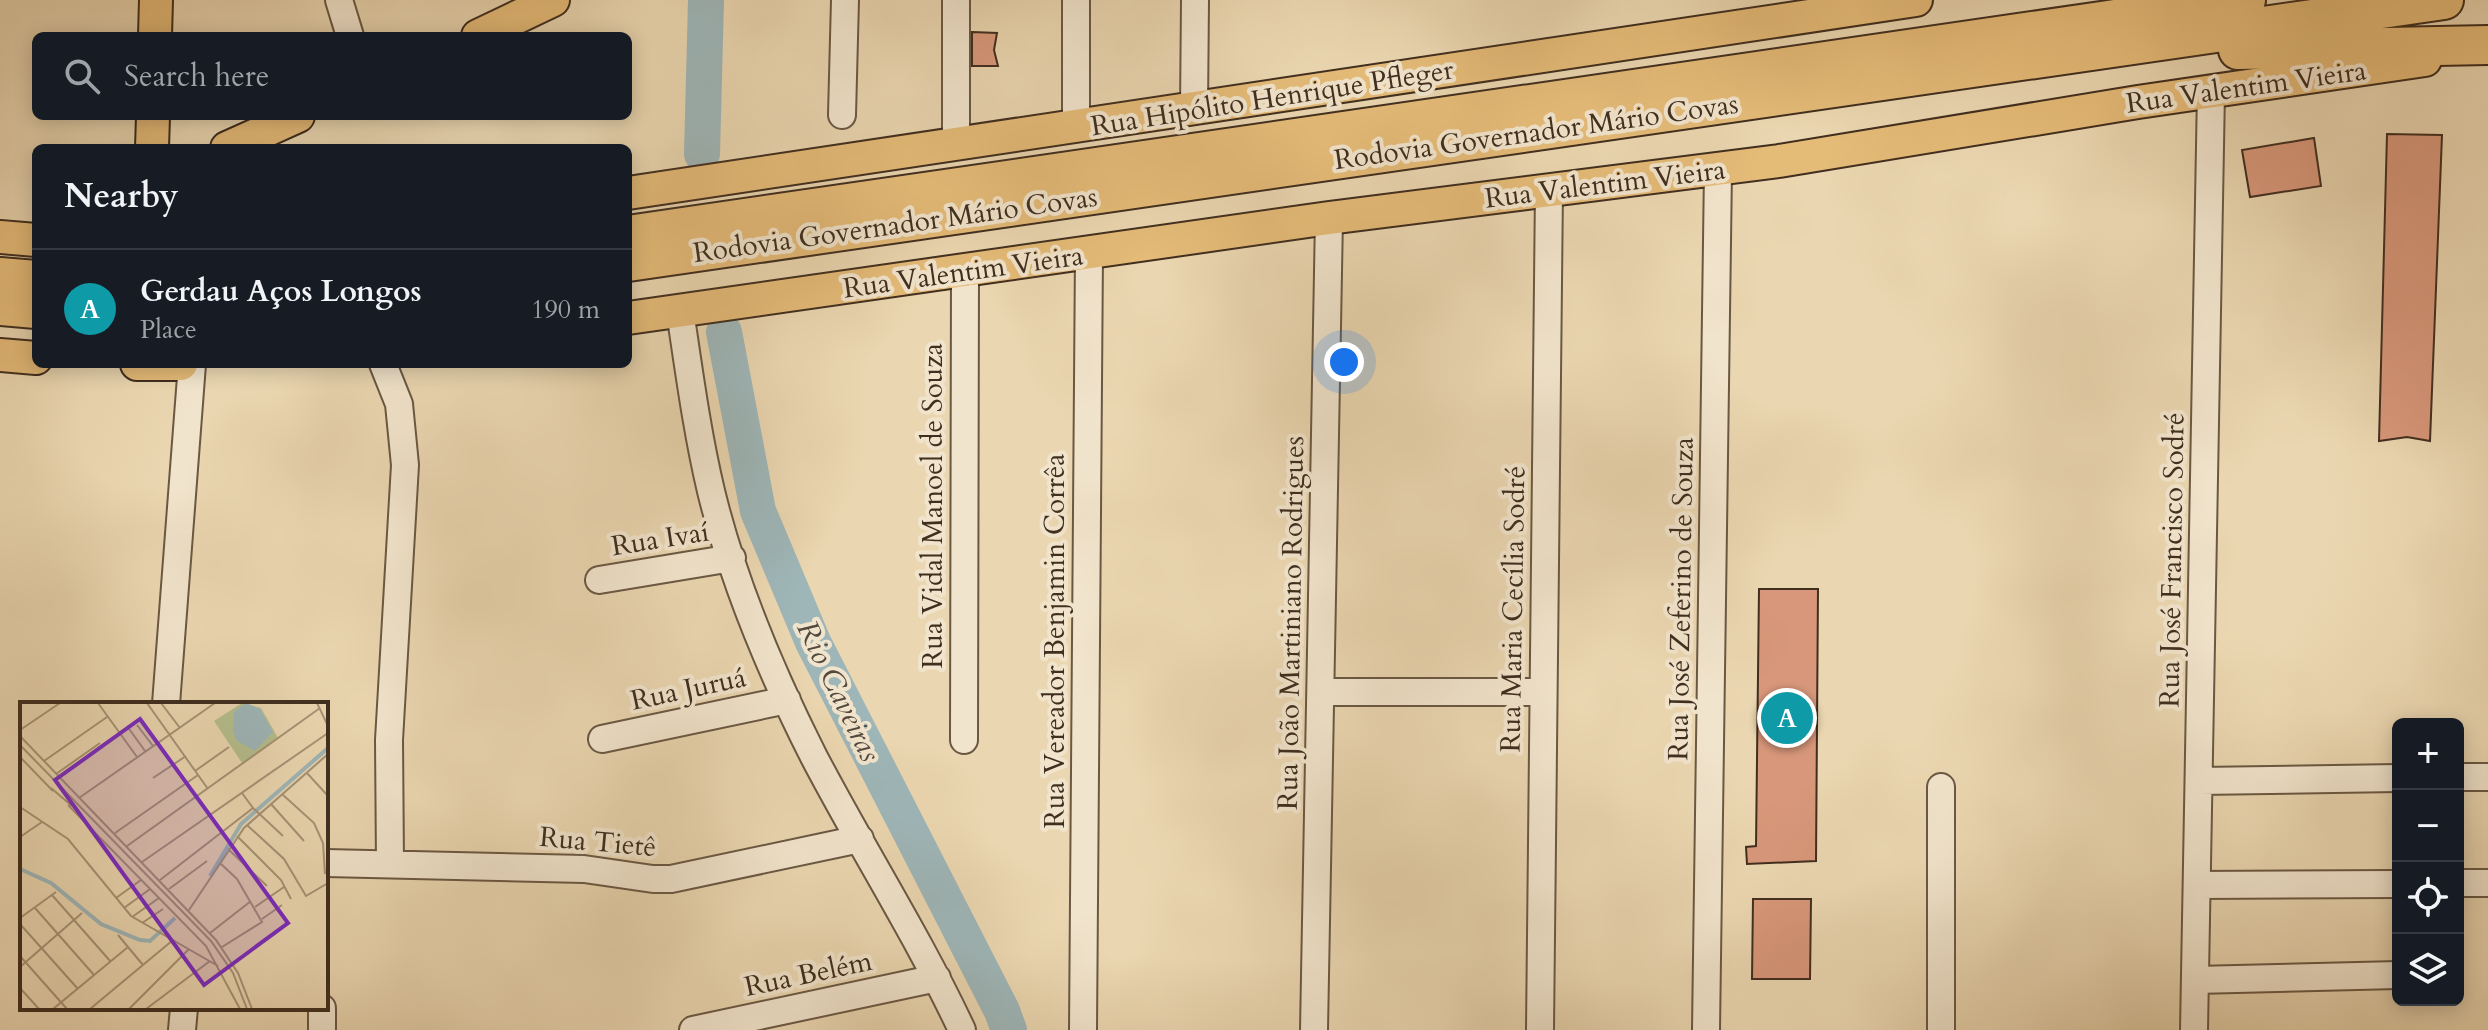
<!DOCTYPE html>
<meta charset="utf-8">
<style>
body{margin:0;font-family:Cardo,serif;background:#20242c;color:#f1f3f6}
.controls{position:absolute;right:24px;bottom:24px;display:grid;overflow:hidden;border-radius:12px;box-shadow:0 4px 20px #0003}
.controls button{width:72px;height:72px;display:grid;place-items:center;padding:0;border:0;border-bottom:2px solid #363941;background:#171b24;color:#f1f3f6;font:40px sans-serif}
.you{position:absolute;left:1344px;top:362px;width:28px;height:28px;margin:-20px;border:6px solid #fff;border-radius:50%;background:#1a73e8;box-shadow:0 0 0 12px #1a73e833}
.badge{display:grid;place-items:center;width:52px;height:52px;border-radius:50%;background:#ea580c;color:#fff;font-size:26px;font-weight:700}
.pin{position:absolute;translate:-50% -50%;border:4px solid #fff;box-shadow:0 2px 8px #0006}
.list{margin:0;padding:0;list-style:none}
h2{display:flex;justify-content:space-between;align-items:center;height:104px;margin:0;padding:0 32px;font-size:34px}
h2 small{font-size:26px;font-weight:400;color:#9ea1a6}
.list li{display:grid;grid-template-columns:52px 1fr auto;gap:24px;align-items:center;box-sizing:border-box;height:120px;padding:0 32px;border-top:2px solid #363941}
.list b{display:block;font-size:30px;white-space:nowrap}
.list p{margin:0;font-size:26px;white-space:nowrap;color:#9ea1a6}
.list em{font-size:26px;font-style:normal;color:#9ea1a6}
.icon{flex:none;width:44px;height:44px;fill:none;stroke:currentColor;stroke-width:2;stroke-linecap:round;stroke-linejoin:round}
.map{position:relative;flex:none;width:2488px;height:1030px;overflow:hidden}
.search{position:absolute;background:#171b24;box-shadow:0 4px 20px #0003;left:32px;top:32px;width:600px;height:88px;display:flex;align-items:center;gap:20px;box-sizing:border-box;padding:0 28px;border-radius:12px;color:#9ea1a6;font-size:30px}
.panel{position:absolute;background:#171b24;box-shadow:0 4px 20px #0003;left:32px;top:144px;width:600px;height:224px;border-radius:12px}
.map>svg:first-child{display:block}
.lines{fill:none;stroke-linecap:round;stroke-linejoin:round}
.river{stroke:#9eb6b8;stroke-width:36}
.building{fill:#d8977a;stroke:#402e1f;stroke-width:2}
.minor-casing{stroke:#6a5843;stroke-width:30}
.major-casing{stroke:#402e1f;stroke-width:36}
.highway-casing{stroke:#402e1f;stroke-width:42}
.minor{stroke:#f1e4cc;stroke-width:26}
.major{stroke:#e5bb78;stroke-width:32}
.highway{stroke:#e5bb78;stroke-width:38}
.labels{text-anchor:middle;stroke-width:8;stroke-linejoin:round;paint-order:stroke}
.street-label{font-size:28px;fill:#402e1f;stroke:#f1e4cc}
.water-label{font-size:30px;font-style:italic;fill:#53493e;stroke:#f1e4cc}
.inset-river{fill:none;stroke:#9eb6b8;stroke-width:4}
.inset-road{fill:none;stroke:#a69376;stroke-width:2}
.view{fill:#7b2cbf;fill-opacity:0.15;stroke:#7b2cbf;stroke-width:4}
.inset-edge{fill:none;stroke:#402e1f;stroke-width:4}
</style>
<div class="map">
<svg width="2488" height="1030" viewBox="0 0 2488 1030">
<rect width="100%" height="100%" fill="#ead6b0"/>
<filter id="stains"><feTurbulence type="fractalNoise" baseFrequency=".0025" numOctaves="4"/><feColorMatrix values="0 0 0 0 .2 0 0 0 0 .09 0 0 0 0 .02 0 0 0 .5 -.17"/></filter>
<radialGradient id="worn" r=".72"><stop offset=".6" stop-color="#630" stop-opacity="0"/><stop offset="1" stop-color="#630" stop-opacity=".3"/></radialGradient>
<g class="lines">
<path class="river" d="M702 154 706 0
M724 332 758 511 813 642 1002 1011 1009 1030"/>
</g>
<path class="building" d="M972 32 997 33 994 50 998 66H972Z
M2387 134 2442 135 2430 441 2407 437 2379 441Z
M2314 138 2321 186 2250 197 2242 150Z
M1759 589H1818L1816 861 1747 864 1746 847 1756 846Z
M1753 899H1811L1810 979H1752Z"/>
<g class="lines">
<g class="minor-casing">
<path id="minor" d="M339 0 350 36
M1194 108 1195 0
M842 115 845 0
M1076 126V0
M956 144V0
M680 311C689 371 697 432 711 491 733 582 772 674 814 757 862 849 918 936 962 1030
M383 364 399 404 405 465 389 740 390 863
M599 580 732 558
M1321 692H1543
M166 704 192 364
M602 739 787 700
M964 740 965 271
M2458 777H2488
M2199 781 2398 778
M1941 787V1030
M326 863 584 869 653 879H671L860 839
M2458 883H2488
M2197 885 2398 884
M2195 980 2398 975
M182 1030 184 1008
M322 1030V1008
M693 1030 937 978
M1083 1030 1089 253
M1314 1030 1329 218
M1540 1030 1549 189
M1706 1030 1718 170
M2194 1030 2211 91"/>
</g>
<g class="major-casing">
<path id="major" d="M155 36 156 0
M478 36 553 0
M152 148 153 116
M227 148 298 116
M628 193 1916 0
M0 237 36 240
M628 318 1329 218 1779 161 2138 102 2425 60
M0 355 36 358
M137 364H181"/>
</g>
<g class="highway-casing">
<path id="highway" d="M2238 50 2488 45
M628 235 2246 0
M628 262 2444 0
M0 277 36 280
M0 306 36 309"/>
</g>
<use href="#minor" class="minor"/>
<use href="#major" class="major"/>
<use href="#highway" class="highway"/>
</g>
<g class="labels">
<g class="street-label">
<text transform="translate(2246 86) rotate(-8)" y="10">Rua Valentim Vieira</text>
<text transform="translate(1272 97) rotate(-9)" y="10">Rua Hipólito Henrique Pfleger</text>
<text transform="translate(1536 131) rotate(-8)" y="10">Rodovia Governador Mário Covas</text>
<text transform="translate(1605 183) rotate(-7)" y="10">Rua Valentim Vieira</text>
<text transform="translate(895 224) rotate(-8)" y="10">Rodovia Governador Mário Covas</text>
<text transform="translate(963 271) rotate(-8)" y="10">Rua Valentim Vieira</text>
<text transform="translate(932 506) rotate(-90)" y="10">Rua Vidal Manoel de Souza</text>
<text transform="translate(660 538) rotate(-9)" y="10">Rua Ivaí</text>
<text transform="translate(2171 560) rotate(-89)" y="10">Rua José Francisco Sodré</text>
<text transform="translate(1680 599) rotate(-89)" y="10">Rua José Zeferino de Souza</text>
<text transform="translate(1512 609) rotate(-89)" y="10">Rua Maria Cecília Sodré</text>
<text transform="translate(1290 623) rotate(-89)" y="10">Rua João Martiniano Rodrigues</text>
<text transform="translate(1054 641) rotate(-90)" y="10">Rua Vereador Benjamin Corrêa</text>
<text transform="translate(688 688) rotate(-12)" y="10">Rua Juruá</text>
<text transform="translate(598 841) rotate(5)" y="10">Rua Tietê</text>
<text transform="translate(808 973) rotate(-12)" y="10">Rua Belém</text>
</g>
<g class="water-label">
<text transform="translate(839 691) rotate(64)" y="10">Rio Caveiras</text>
</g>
</g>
<g transform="translate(20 702)">
<rect width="308" height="308" fill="#ead6b0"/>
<path d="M222 1 241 6 258 36 222 61 194 19Z" fill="#b5be8d"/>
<path d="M226 1 240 7 253 30 235 49 217 39 213 29 214 10Z" fill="#9eb6b8"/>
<path class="inset-river" d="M0 167 31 181 81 222 120 238 130 239 155 216M190 174 221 122 308 46"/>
<path class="inset-road" d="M78 1 117 55M127 1 188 87M141 1 160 26M297 1 308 24M117 23 133 44M107 24 125 49M0 28 40 1M0 34 196 238 218 271 232 307M0 43 191 239 213 271 227 307M0 55 33 89M24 59 87 15M175 69 209 45M286 70 308 94M36 72 80 41M133 76 166 54M31 86 52 104M262 92 294 121 303 141 305 172M59 96 195 1M251 102 284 139M48 103 186 244 220 307M0 105 48 137 111 214 198 264M233 106 263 134M227 123 264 157 286 194 308 181M95 131 178 73M217 134 261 178 271 197M0 135 22 120M107 144 300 6M208 147 247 184M122 160 308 31M201 162 217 177 242 220 202 245M140 178 233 106 222 91M149 187 187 159M32 193 91 260M96 196 121 178M235 205 264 185M15 206 74 273M104 206 130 187M169 208 224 126 308 52M112 215 139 196M0 216 36 190M242 217 262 203M122 221 143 207M0 222 58 287M190 231 231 199M98 233 123 263M0 254 47 307M0 265 62 211M0 286 19 307M33 307 108 245M70 307 153 238M109 307 169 247M126 307 190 259"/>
<path class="view" d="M120 17 268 221 184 283 35 78Z"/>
<rect width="308" height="308" class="inset-edge"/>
</g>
<rect width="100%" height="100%" filter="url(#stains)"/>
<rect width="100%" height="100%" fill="url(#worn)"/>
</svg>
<div class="controls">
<button>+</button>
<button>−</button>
<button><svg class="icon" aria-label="locate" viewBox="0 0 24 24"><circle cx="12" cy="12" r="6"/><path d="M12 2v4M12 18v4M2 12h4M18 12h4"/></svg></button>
<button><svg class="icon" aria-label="layers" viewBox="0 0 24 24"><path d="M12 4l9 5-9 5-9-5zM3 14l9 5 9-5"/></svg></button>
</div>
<div class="you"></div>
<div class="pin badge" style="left:1787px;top:718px;background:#0f9aa8">A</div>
<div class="search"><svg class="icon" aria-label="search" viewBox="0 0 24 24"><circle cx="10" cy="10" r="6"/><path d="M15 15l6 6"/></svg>Search here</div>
<section class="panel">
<h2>Nearby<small></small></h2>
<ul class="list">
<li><span class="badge" style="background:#0f9aa8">A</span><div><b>Gerdau Aços Longos</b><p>Place</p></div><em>190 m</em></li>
</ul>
</section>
</div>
